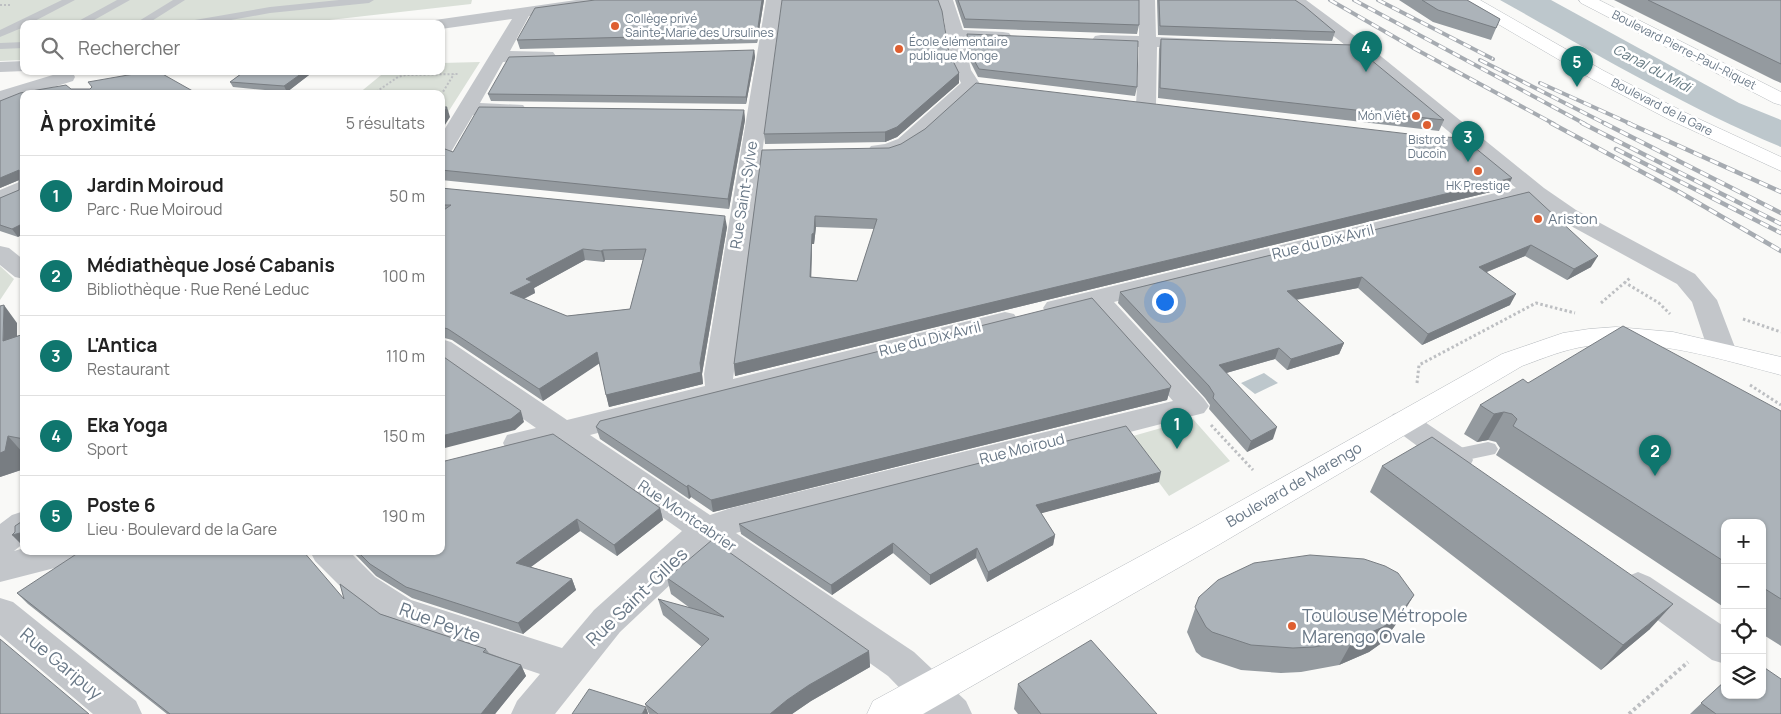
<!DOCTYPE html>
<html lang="fr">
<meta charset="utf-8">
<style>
body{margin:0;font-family:Manrope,sans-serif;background:#f2f2f2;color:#222}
.controls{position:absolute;right:15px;bottom:15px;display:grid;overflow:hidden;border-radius:10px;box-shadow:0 1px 4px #0004}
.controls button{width:45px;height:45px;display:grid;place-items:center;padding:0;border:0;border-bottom:1px solid #e0e0e0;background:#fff;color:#222;font:25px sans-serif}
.you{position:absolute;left:1164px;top:301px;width:18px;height:18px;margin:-12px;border:4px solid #fff;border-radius:50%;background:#1a73e8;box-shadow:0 0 0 8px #1a73e833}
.badge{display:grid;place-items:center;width:32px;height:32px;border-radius:50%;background:#0f766e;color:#fff;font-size:16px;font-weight:700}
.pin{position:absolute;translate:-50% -41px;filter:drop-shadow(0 1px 2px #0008)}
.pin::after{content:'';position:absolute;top:26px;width:18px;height:15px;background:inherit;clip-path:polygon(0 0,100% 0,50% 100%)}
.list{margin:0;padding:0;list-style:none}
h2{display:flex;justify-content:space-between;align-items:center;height:65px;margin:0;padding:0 20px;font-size:21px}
h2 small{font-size:16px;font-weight:400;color:#767676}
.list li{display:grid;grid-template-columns:32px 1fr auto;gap:15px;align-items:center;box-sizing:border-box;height:80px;padding:0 20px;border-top:1px solid #e0e0e0}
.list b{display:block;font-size:19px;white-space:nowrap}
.list p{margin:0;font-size:16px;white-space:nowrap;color:#767676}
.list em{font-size:16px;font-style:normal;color:#767676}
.icon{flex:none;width:28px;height:28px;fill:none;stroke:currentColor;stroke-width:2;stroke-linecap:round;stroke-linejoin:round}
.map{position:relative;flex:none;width:1781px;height:714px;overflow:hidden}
.search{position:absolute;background:#fff;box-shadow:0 1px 4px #0004;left:20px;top:20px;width:425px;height:55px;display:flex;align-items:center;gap:12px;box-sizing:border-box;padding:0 18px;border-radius:10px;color:#767676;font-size:19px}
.panel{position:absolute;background:#fff;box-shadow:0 1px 4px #0004;left:20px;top:90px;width:425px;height:465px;border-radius:10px}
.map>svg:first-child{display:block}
.green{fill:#dae0d8}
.water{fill:#bdc7cc}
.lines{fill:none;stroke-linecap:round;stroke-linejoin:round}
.primary-casing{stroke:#b8bcc0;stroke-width:1}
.path-far2{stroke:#bdbfc2;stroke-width:2;stroke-dasharray:2 2;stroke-linecap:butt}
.path-far1{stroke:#bdbfc2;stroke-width:3;stroke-dasharray:2.5 2.5;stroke-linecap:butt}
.path{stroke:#bdbfc2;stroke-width:4;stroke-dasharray:3 3;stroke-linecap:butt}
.lane{fill:#c3c6ca;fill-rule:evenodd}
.street{fill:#c3c6ca;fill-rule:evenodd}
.primary{fill:#fff;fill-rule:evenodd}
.rail-far1-casing{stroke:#a6abb1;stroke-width:4}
.rail-casing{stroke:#a6abb1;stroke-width:4.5}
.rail-far1{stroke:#fff;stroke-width:2.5;stroke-dasharray:8;stroke-linecap:butt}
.rail{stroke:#fff;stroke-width:3;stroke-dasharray:9;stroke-linecap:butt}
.wall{fill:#949a9f;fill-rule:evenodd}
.shaded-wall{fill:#787d82}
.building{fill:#acb3b9;stroke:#787d82;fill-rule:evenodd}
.poi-dot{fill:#de5f31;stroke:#fff;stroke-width:2}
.labels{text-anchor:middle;stroke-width:5;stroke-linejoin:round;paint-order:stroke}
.far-poi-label{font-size:12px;fill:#697887;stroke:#fff;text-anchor:start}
.far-street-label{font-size:12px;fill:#697887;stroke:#fff}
.far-water-label{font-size:14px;font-style:italic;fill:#657982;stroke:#fff}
.street-label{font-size:15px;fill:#697887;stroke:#fff}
.poi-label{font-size:15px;fill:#697887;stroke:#fff;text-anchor:start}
.near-street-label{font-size:18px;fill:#697887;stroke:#fff}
.near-poi-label{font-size:18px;fill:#697887;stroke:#fff;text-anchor:start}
</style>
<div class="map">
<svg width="1781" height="714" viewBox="0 0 1781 714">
<rect width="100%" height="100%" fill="#f9f9f7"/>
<path class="green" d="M0 0H472L471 4 294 24H24V60L0 61Z
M480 62 445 117H441V94H358L386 71H441V63Z
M0 266 14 279 0 300Z
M1193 419 1230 461 1169 496 1126 438Z"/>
<path class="water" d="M1500 0H1551L1739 103 1781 120V147C1683 106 1593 52 1500 0Z
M1264 373 1278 383 1255 394 1241 383Z"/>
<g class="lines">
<g class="primary-casing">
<path id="primary" d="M1460 0H1480L1604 71 1684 112 1781 157V171L1670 120 1592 79 1462 3Z
M1579 0H1599L1781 92V105L1774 103 1581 3Z
M1616 327 1673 332 1781 357V375C1720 359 1652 337 1588 346 1565 349 1544 358 1522 366L1220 544 923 714H867L873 701 1196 526 1502 354 1563 333 1589 329Z"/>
</g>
<path class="path-far2" d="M0 5H12
M373 94 398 77 406 75 459 74
M441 95 454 74"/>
<path class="path-far1" d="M1624 282 1659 303 1670 314
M1601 303 1630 278
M1743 319 1781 332
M1417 383 1419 365 1536 303 1575 313
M1750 385 1781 405
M1211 425 1253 470"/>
<path class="path" d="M1629 714 1688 662"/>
<path class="lane" d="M62 0H75L29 24H24V27L0 37V30Z
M117 0H130L87 24H73Z
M173 0H185L147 24H134Z
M339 0H374L369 3 270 13 209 24H184L189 21 270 7Z
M24 42V48L0 49V43Z
M1488 442 1495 444 1498 449 1495 454 1452 463 1445 461 1442 456 1445 451Z"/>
<path class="street" d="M576 0H618L616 3 610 5 529 16 510 51 553 52 556 56 553 60 547 61 503 62 480 103 523 105 526 109 523 113 516 115H473L448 157 441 159V135L512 19 441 29V24H433L435 20Z
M766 0H782L733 379 1005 312 1014 314 1018 320 1014 326 590 435 710 515 731 508 1173 401 1090 307 1056 316 1047 314 1043 308 1047 302 1516 188 1355 53 1288 0H1306L1367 45 1544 188 1576 210 1695 274 1717 300 1736 350 1732 356 1722 359 1712 356 1708 350 1692 302 1677 284 1560 220 1531 200 1518 201 1114 302 1204 399 1209 406 1204 413 736 533 914 652 966 701 972 714H925L888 676 708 549 620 632 555 714H511L517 701 540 674 387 623 351 597 315 561 310 551H349L375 577 411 600 562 648 594 610 682 531 558 444 518 454 507 451 503 443 507 435 536 428 441 361V339L451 342 567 420 705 386 704 374Z
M937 0H953L963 30 1003 32 1009 33 1012 37 1009 41 1003 42 964 40 971 70 980 84 978 88 912 147 888 156 871 154 868 150 871 146 885 144 898 139 961 83 950 62 944 19Z
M1139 0H1155L1156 37 1198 39 1204 40 1207 44 1204 48 1198 49 1157 47 1156 105 1153 109 1146 111 1139 109 1136 105 1139 47 1101 45 1095 44 1092 40 1095 36 1101 35 1139 36Z
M24 61 25 71 0 72V62Z
M66 71 73 73 75 77 73 81 31 94H24V96L0 103V91Z
M24 180V196L0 206V190Z
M0 246 9 248 24 260V279L15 277 0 265Z
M1403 411 1413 414 1469 452 1473 460 1469 468 1458 471 1447 468 1393 428 1388 421 1393 414Z
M24 511V543L14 551 24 548V551H87L82 561 0 582V524L12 515Z
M1638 572 1650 577 1725 627V664L1712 660 1626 597 1621 587 1626 577Z
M0 598 13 602 136 701 142 714H93L0 635Z"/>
<use href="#primary" class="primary"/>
<g class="rail-far1-casing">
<path id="rail-far1" d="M1330 0 1417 50 1554 124
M1354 0 1585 124
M1378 0 1493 59
M1480 60 1606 124
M1540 83 1631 124"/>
</g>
<g class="rail-casing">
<path id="rail" d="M1551 123 1681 193 1781 251
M1582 123 1781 224
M1604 123 1781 213
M1628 123 1781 192
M1616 149 1781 233"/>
</g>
<use href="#rail-far1" class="rail-far1"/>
<use href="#rail" class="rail"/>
</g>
<path class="wall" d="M764 0 757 43 520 49 517 40Z
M955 0H1139V25L1137 34 964 28Z
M1157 0H1295L1335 32 1332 41 1158 35Z
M1399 0H1467L1500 19 1491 40 1433 22Z
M1614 0H1781V83L1774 80Z
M967 34 1137 87 1135 96 978 77 970 61 966 42Z
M1161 39 1444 120 1439 131 1158 98 1159 49Z
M754 50 755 57 746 104 491 101 488 94Z
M949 53 959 73V83L897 137 885 142 765 144 764 134Z
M151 71 18 237 0 231V198L19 190V180L0 188V101L71 89H90Z
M245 71H329L326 74 309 75 287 92 233 87 230 82Z
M744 110 745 120 729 209 441 180V150L453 152Z
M762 150 1507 188 735 376 734 364ZM816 227 874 229 857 281 811 277 812 244H814Z
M441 188 727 227 702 374 703 384 609 407 599 363 543 401 452 340 441 337ZM585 260 604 262 605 260H643L630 309 567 316 524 299 535 293 534 288Z
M1529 192 1591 267 1567 280 1525 256 1487 272 1510 305 1422 345 1358 288 1296 300 1344 343 1339 354 1287 370 1275 359 1226 373 1273 439 1247 452 1209 409 1210 405 1205 398 1118 303 1120 292Z
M17 323V336L24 334V455L21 470 0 477Z
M1528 383 1781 411V646L1762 634V523H1725V608L1496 455 1500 448 1496 442 1488 440 1477 442 1464 434 1480 405Z
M1171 386 1167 400 713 512 691 497 689 499 600 439 596 427Z
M441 462 660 508 663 520 617 556 580 531 531 567 572 579 576 590 523 634 412 598 376 576 352 551H441Z
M1382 466 1650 629 1601 670 1370 492Z
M1159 482 1041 513 1055 535 1053 545 987 582 976 558 930 585 893 553 832 595 741 534 739 524Z
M667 578 869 651 870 667 811 701 792 714H649L645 704 702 647 663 615 658 599 690 608 671 594Z
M17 593 344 599 380 614 486 649 489 653 521 665 526 676 495 714H167L28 604Z
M1199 597 1399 620 1383 642 1369 652 1339 665 1301 672 1281 673 1241 670 1202 657 1196 652 1187 632Z
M1725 681 1781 714H1690Z
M1018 684 1157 714H1018L1014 709Z"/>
<path class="shaded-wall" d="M762 0H764L757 43V34Z
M754 50 755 57 746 104V97Z
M305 71H308L309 75 287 92 284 86Z
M959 73V83L897 137 885 142V132Z
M447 107 450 117 441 131V116Z
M744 110 745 120 729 209 728 199Z
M19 170 24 178 0 188V178Z
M1512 178 1507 188 735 376 734 364Z
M725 216 727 227 702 374 703 384 609 407 606 395 700 363Z
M815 216 816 227 814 244H812L811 288 810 277 812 234Z
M24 223V234L18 237 12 229Z
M1531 245 1525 256 1474 277 1479 267Z
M583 249 585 260 534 288 535 293 513 304 510 293 526 279Z
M603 250 605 260 604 262 601 251Z
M1598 256 1591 267 1567 280 1574 269Z
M1362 277 1358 288 1283 302 1287 291Z
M1516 294 1510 305 1422 345 1428 334Z
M4 305 17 323V359L3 341Z
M1344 343 1339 354 1287 370 1291 359Z
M1279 348 1275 359 1216 376 1219 365Z
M597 352 600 363 543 401 539 389Z
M1171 386 1167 400 713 512 711 500Z
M521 411 524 422 515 430 441 449V436Z
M1504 412 1488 440 1477 442 1494 414Z
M1277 427 1273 439 1247 452 1251 441Z
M8 436 24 454 21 470 0 477V453Z
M1161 472 1159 482 1035 515 1036 505Z
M688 485 691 497 689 499 687 487Z
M660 508 663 520 617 556 614 545Z
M577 519 580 531 521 574 516 563Z
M24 532V546H23L12 535Z
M1055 535 1053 545 987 582 988 572Z
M893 543V553L832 595 831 585Z
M977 548 976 558 930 585V575Z
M572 579 576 590 523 634 518 623Z
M1414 595 1399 620 1383 642 1369 652 1339 665 1353 640Z
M1673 604 1650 629 1601 670 1623 645Z
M869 651 870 667 811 701 792 714H770L787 700 809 685Z
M521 665 526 676 495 714H481Z
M646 707 648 713V714H642Z"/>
<path class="building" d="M595 0H762L757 34 517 40 535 8Z
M782 0H938L942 11 949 53 959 73 897 127 885 132 764 134Z
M958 0H1139V25L965 19Z
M1159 0H1295L1304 6 1335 32 1160 26Z
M1422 0H1467L1500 19 1496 28 1438 10Z
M1648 0H1781V64Z
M967 34 1138 41 1137 87 979 69 970 53Z
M1161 39 1353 45 1444 120 1160 88Z
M754 50 746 97 488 94 509 57Z
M151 71 159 72 198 94H24V223L12 229 0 225V198L19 190V170L0 178V101L20 93 66 85 71 89H90L92 87 88 82Z
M245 71H305L284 86 230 82Z
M976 83 1426 136 1463 138 1512 178 734 364 762 150 889 148 901 144 925 129ZM815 216 877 219 857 281 810 277 812 234 814 233Z
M441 107H447L441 116Z
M479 107 744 110 728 199 441 170V150L445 149 453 152Z
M441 188 725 216 700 363 701 372 606 395 597 352 539 389 448 329 441 327V212L451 205H441ZM583 249 601 251 603 250 646 249 630 309 567 316 510 293 532 282 526 279Z
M1529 192 1598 256 1574 269 1531 245 1479 267 1516 294 1428 334 1362 277 1287 291 1344 343 1291 359 1279 348 1219 365 1277 427 1251 441 1213 398 1214 394 1209 386 1120 292Z
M1092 298 1171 386 1170 388 711 500 688 485 687 487 596 427 600 421Z
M4 305 3 341 24 334V439L8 436 5 451 0 453V306Z
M1623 326 1781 411V599L1762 587V523H1725V562L1513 426 1517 419 1512 414 1504 412 1494 414 1480 405 1523 379 1528 383Z
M441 355 521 411 511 419 441 436Z
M1126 426 1161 472 1036 505 1055 535 988 572 977 548 930 575 893 543 831 585 739 524Z
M553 434 660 508 614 545 577 519 516 563 572 579 518 623 406 587 370 564 357 551H441V462Z
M1432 437 1673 604 1623 645 1382 466Z
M24 520V532L12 535 15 532V526Z
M712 540 869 651 809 685 787 700 770 714H658L645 704 709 639 658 599 724 617 667 578Z
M81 551H303L344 599 340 584 380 614 486 649 483 652 521 665 481 714H170L17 593Z
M1310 555 1364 559 1385 566 1398 573 1414 595 1398 617 1383 627 1353 640 1314 647 1293 648 1251 645 1212 632 1206 627 1195 607 1199 597 1218 580 1254 563Z
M0 639 89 714H0Z
M1091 640 1157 714H1041L1018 684Z
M1762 666 1781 679V714H1716L1701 703 1725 681V695H1762Z
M589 689 646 707 642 714H572Z"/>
<g class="poi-dot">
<circle cx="615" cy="26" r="5"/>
<circle cx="899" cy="49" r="5"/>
<circle cx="1416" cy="116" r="5"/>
<circle cx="1427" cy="125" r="5"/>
<circle cx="1478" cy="171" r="5"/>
<circle cx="1538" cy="219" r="5"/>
<circle cx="1292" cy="626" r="5"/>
</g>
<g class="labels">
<g class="far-poi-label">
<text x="625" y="23">Collège privé<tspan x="625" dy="14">Sainte-Marie des Ursulines</tspan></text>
<text x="909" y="46">École élémentaire<tspan x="909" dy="14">publique Monge</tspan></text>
<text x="1406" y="120" text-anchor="end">Món Việt</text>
<text x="1427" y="144" text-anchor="middle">Bistrot<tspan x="1427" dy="14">Ducoin</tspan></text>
<text x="1478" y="190" text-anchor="middle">HK Prestige</text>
</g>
<g class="far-street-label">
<text transform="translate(1684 50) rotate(27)" y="4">Boulevard Pierre-Paul-Riquet</text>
<text transform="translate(1662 107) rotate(27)" y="4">Boulevard de la Gare</text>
</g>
<g class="far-water-label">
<text transform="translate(1652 68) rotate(28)" y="5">Canal du Midi</text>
</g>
<g class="street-label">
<text transform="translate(744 195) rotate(-81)" y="5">Rue Saint-Sylve</text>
<text transform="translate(1323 242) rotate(-14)" y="5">Rue du Dix Avril</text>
<text transform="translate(930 339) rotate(-14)" y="5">Rue du Dix Avril</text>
<text transform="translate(1022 449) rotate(-14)" y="5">Rue Moiroud</text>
<text transform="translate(1294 485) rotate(-30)" y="5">Boulevard de Marengo</text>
<text transform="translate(687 516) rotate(34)" y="5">Rue Montcabrier</text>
</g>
<g class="poi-label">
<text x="1548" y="224">Ariston</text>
</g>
<g class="near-street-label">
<text transform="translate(637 597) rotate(-44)" y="6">Rue Saint-Gilles</text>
<text transform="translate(440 623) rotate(20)" y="6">Rue Peyte</text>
<text transform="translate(61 664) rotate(40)" y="6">Rue Garipuy</text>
</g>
<g class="near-poi-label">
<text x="1302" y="622">Toulouse Métropole<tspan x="1302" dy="21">Marengo Ovale</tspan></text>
</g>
</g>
</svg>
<div class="controls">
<button>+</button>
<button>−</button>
<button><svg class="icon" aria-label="locate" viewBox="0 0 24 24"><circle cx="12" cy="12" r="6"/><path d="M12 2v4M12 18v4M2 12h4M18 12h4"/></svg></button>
<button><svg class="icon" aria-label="layers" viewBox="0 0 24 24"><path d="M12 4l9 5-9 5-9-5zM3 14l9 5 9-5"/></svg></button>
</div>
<div class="you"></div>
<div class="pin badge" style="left:1177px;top:449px">1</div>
<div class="pin badge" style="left:1655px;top:476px">2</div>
<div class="pin badge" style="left:1468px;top:162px">3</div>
<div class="pin badge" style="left:1366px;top:72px">4</div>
<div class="pin badge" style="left:1577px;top:87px">5</div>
<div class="search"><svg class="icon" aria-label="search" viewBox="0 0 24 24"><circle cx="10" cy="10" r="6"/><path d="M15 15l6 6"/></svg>Rechercher</div>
<section class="panel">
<h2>À proximité<small>5 résultats</small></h2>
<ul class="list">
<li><span class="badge">1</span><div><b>Jardin Moiroud</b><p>Parc · Rue Moiroud</p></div><em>50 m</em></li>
<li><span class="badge">2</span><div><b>Médiathèque José Cabanis</b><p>Bibliothèque · Rue René Leduc</p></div><em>100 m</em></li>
<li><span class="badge">3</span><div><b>L'Antica</b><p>Restaurant</p></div><em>110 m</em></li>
<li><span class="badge">4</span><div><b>Eka Yoga</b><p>Sport</p></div><em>150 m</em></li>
<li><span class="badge">5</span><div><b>Poste 6</b><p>Lieu · Boulevard de la Gare</p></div><em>190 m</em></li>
</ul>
</section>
</div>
